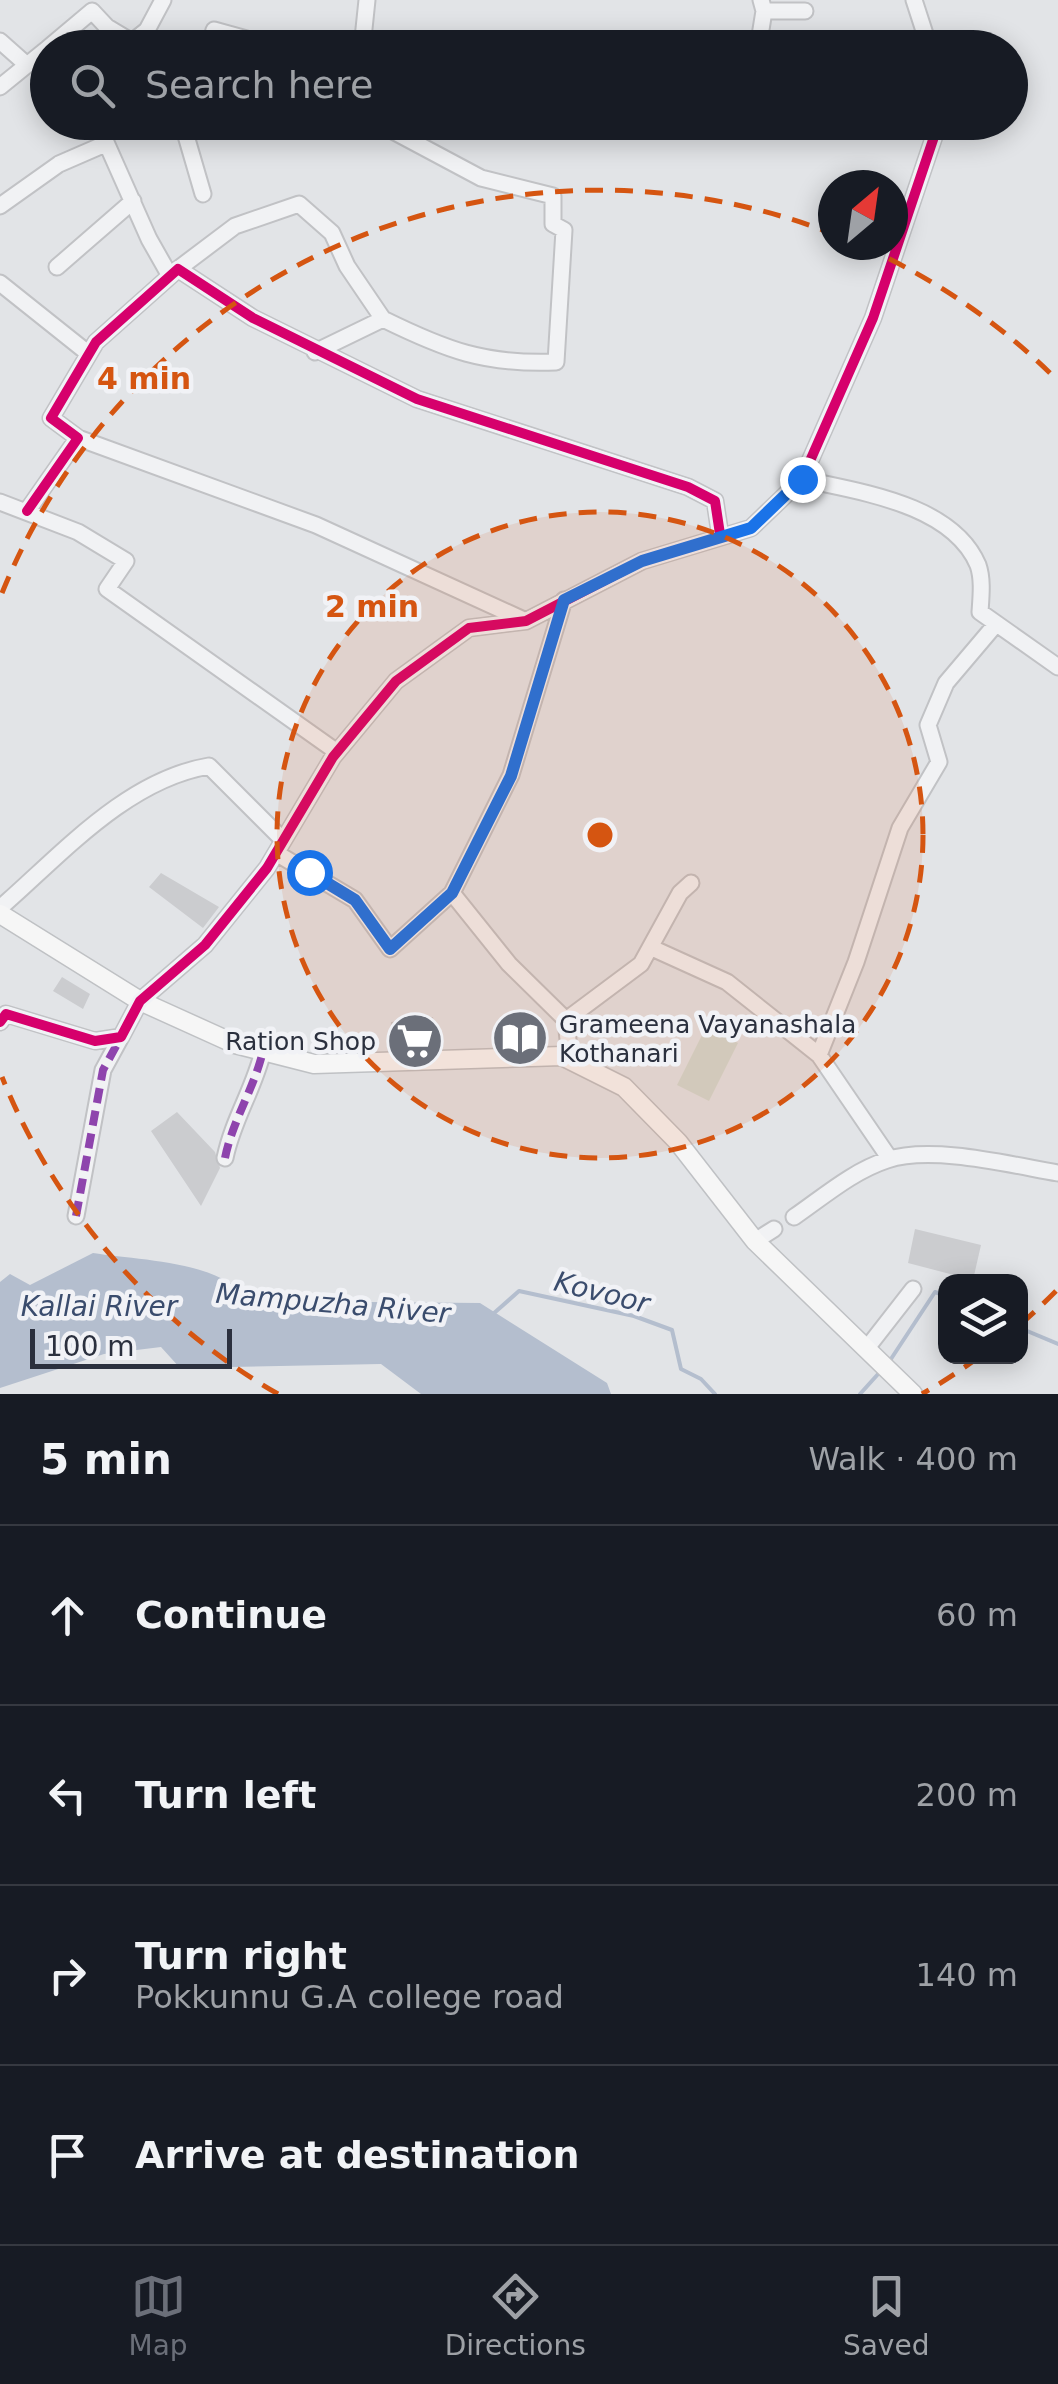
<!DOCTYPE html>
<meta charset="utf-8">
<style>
body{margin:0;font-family:"DejaVu Sans",sans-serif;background:#20242c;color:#f1f3f6}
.controls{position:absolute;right:30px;bottom:30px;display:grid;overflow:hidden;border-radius:20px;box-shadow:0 5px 25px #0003}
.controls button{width:90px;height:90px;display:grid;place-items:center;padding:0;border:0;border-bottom:2px solid #363941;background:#171b24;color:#f1f3f6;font:50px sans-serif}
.compass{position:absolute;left:818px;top:170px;width:90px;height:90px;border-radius:50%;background:#171b24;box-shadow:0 5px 25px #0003;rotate:29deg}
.scale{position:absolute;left:30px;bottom:25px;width:202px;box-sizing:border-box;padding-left:10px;border:5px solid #2b303e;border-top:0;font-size:28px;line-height:35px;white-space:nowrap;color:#2b303e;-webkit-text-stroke:8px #f1f2f6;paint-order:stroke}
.stop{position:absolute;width:30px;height:30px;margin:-22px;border:8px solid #1a73e8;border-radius:50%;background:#fff}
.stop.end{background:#1a73e8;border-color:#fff;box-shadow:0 2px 10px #0008}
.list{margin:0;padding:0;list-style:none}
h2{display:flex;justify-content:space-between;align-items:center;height:130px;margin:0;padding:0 40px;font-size:42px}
h2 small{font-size:32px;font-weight:400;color:#9ea1a6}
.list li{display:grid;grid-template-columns:65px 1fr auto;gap:30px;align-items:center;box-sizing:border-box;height:180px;padding:0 40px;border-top:2px solid #363941}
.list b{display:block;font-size:38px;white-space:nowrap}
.list p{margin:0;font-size:32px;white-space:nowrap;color:#9ea1a6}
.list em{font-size:32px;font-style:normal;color:#9ea1a6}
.icon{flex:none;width:55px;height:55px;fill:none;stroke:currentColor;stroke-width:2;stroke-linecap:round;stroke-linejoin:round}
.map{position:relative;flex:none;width:1058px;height:1394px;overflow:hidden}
.search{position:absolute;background:#171b24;box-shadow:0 5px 25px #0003;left:30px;right:30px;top:30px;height:110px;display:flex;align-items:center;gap:25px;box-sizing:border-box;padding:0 35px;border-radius:55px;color:#9ea1a6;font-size:38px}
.sheet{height:850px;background:#171b24}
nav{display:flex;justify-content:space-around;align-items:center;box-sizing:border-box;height:140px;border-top:2px solid #363941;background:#171b24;font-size:28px;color:#9ea1a6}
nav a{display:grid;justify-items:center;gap:5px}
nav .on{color:#6b6f79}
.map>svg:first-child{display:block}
.green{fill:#d2dad3}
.water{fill:#b4bece}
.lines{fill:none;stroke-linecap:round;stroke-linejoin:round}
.stream{stroke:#b4bece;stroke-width:4}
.building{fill:#cbcccf}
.minor-casing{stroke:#c1c2c5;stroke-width:19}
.major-casing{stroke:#bfc1c4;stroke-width:21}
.minor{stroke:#f1f2f4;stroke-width:15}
.major{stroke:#f6f6f6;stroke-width:18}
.quiet{stroke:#8e44ad;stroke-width:8;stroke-dasharray:15 8;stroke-linecap:butt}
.cycleway-casing{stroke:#f1f2f6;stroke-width:16}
.cycleway{stroke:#d6006c;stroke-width:10}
.route{stroke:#1a73e8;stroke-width:12}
.ring{fill:none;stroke:#d55511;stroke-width:5;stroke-dasharray:18 12}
.labels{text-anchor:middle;stroke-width:9;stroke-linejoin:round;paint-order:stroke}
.poi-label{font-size:25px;fill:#2b303e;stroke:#f1f2f6;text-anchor:start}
.water-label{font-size:28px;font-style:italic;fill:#3a4c6d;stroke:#f1f2f6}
.centre{fill:#d55511;stroke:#f1f2f6;stroke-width:5}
.ring-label{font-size:30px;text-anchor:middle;font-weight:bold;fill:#d55511;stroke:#f1f2f6;stroke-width:9;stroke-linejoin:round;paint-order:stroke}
</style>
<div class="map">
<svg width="1058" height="1394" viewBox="0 0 1058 1394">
<rect width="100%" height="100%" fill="#e2e4e7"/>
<path class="green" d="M706 1027 738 1043 709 1101 677 1085Z"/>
<path class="water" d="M93 1253C136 1260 225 1261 248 1301L480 1303 607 1383 611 1394H421L381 1364 180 1368 161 1347 104 1354 0 1388V1282L10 1274 30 1285Z"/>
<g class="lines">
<path class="stream" d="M493 1314 519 1291 634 1316 672 1330 681 1369 701 1379 715 1394
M1020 1328 1058 1344
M889 1362 935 1292 946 1296
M860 1394 879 1373"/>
</g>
<path class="building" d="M161 873 219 907 203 928 149 887Z
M62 977 90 994 83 1009 53 991Z
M433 1017 437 1044 390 1045 391 1022Z
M540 1029V1043L502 1045 501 1032Z
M177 1112 215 1152 220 1168 201 1206 151 1131Z
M915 1229 981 1245 973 1280 908 1263Z"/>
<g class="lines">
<g class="minor-casing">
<path id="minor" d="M761 0 764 11H805
M914 0 926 37 943 48
M142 34 166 48
M0 41 27 65
M48 48 92 11 107 27 132 42 147 30 163 0
M209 48 214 30 279 48
M362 48 367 0
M758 48 764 11
M0 87 48 48
M97 122 149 239 170 276
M182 122 203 194
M376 122 481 178 553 196V224L564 230 556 362C485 365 446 350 383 319
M0 206 59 164 105 144
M57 267 133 201
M178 269 235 226 299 204 332 233 347 266 383 319 315 352
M0 283 89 354
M78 438 316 525 526 621
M802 479C860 492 952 504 978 565 983 579 981 597 980 612L1058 667
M0 502 78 532 126 561 107 589 337 752
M27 511 78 438 51 418 96 342 178 269 253 318 417 399 688 487 715 501 720 534
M276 853 355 900 390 949 452 893 511 775 564 600
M452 893 509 964 566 1020
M0 908C61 855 126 780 209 766L283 840
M652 948 727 982 819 1055 890 1159
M0 1022 6 1014 95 1041 121 1037 140 1001 205 945 267 868 333 757 396 681 469 628 526 621 642 561 751 528 802 479 873 318 939 122
M819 1055 856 962 900 828 939 762 928 725 946 683 996 624
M570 1059 566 1020 641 964 680 893 691 883
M225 1158C233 1119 254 1089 263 1051
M76 1216 103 1070 121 1037
M794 1217C823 1197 853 1171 887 1160 932 1145 1011 1165 1058 1173
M755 1241 774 1229
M867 1348 913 1289"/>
</g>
<g class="major-casing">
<path id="major" d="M0 914 140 1001 235 1044 314 1064 562 1056 624 1087 678 1142 755 1241 913 1394"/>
</g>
<use href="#minor" class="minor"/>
<use href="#major" class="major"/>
<path class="quiet" d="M225 1158C233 1119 254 1089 263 1051
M76 1216 103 1070 121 1037"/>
<g class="cycleway-casing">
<path id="cycleway" d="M27 511 78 438 51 418 96 342 178 269 253 318 417 399 688 487 715 501 720 534
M0 1022 6 1014 95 1041 121 1037 140 1001 205 945 267 868 333 757 396 681 469 628 526 621 642 561 751 528 802 479 873 318 939 122"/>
</g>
<use href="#cycleway" class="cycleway"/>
</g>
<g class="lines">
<path class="route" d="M309 872 355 900 390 949 452 893 511 776 564 600 642 561 751 528 802 479"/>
</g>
<circle cx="600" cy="835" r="323" fill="#d55511" fill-opacity=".12"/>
<g class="ring">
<circle cx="600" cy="835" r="323"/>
<path d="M1056 1291A645 645 0 0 1 1023 1322M979 1357A645 645 0 0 1 922 1394M278 1394A645 645 0 0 1 2 1077M2 593A645 645 0 0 1 831 233M862 246A645 645 0 0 1 1056 379"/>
</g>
<defs>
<g id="library-disc" transform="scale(2.875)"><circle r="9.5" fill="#6b6f79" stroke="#f1f2f6"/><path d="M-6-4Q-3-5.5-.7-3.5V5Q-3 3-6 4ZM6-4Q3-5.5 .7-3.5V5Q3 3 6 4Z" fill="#fff"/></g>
<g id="supermarket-disc" transform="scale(2.875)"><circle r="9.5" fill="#6b6f79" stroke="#f1f2f6"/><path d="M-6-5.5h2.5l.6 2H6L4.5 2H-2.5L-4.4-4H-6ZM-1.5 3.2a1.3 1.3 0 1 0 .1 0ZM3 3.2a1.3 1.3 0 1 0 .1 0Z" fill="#fff"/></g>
</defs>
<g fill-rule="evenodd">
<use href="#library-disc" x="520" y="1038"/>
<use href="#supermarket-disc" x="415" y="1041"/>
</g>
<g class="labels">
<g class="poi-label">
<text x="559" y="1033">Grameena Vayanashala<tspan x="559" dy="29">Kothanari</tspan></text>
<text x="376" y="1050" text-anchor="end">Ration Shop</text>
</g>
<g class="water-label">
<text transform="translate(602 1292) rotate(14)" y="10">Kovoor</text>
<text transform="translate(333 1303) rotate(5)" y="10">Mampuzha River</text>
<text x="99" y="1316">Kallai River</text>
</g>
</g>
<circle cx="600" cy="835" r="15" class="centre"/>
<g class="ring-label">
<text x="144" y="389">4 min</text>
<text x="372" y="617">2 min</text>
</g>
</svg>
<div class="controls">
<button><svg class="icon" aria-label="layers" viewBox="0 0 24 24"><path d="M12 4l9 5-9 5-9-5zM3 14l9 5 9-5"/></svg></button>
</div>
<svg class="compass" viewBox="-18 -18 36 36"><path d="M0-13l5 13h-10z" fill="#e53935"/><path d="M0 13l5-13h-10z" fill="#9ea1a6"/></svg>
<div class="scale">100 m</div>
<div class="stop" style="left:309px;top:872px"></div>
<div class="stop end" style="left:802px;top:479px"></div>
<div class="search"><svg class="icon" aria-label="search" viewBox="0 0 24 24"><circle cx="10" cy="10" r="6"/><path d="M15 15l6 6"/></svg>Search here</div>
</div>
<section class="sheet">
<h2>5 min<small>Walk · 400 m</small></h2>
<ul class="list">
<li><svg class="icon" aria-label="ahead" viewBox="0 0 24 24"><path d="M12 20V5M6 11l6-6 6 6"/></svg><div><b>Continue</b></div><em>60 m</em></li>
<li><svg class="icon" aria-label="left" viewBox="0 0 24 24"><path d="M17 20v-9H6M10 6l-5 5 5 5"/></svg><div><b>Turn left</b></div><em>200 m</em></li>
<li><svg class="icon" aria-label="right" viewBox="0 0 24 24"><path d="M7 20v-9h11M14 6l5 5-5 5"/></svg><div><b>Turn right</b><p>Pokkunnu G.A college road</p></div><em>140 m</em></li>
<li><svg class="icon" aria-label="arrive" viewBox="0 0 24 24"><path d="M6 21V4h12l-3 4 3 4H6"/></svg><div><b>Arrive at destination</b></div></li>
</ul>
</section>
<nav>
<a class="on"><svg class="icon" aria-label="map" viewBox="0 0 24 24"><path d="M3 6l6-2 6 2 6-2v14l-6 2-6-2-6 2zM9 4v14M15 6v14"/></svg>Map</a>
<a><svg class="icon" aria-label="directions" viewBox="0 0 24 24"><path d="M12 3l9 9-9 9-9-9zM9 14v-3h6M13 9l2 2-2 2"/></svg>Directions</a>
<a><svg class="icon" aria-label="saved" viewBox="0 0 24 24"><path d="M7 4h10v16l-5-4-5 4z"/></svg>Saved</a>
</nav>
